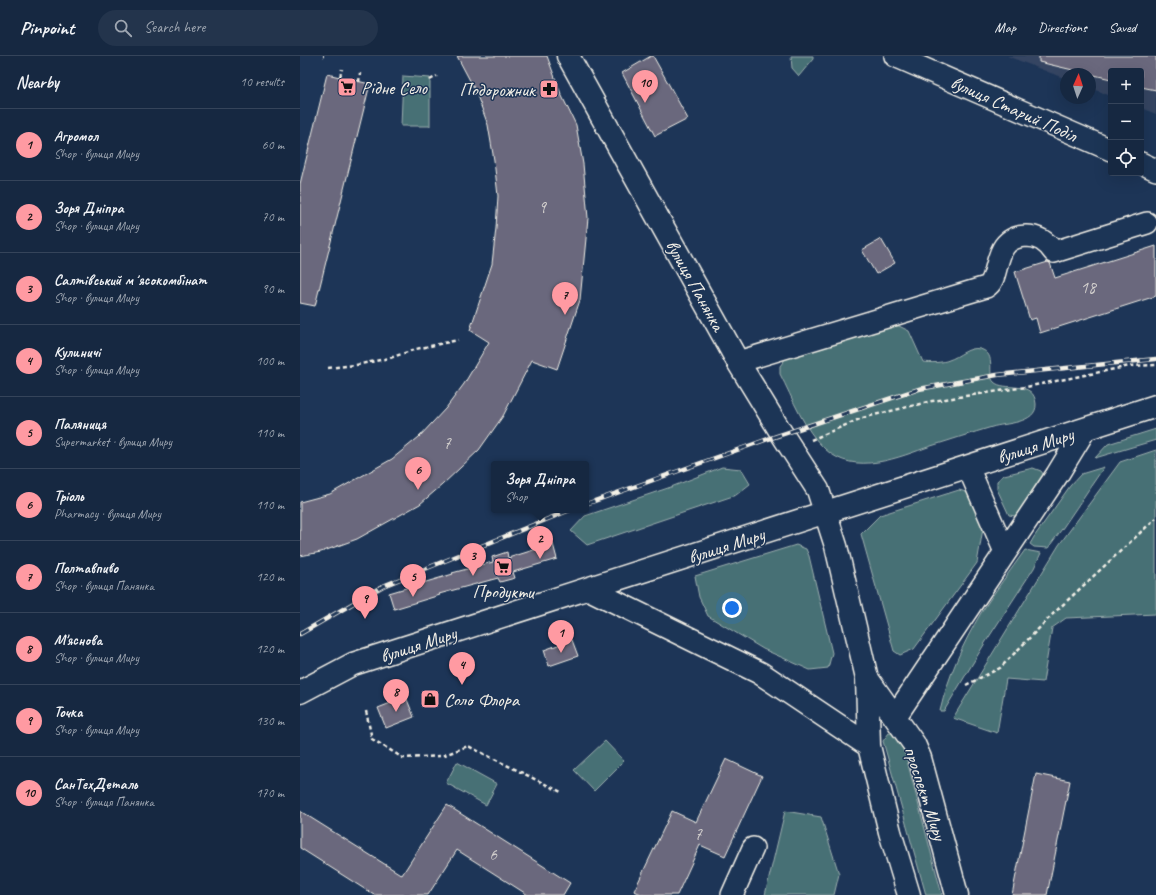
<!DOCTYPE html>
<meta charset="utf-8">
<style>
body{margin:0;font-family:Caveat,sans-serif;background:#23344c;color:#f1f3f6}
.controls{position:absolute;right:12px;top:12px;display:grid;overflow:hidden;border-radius:4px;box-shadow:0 4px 16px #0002}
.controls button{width:36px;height:36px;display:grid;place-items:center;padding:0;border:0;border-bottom:1px solid #35445a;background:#162841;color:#f1f3f6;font:20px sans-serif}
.compass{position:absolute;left:760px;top:12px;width:36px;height:36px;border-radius:50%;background:#162841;box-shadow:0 4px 16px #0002;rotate:3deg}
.you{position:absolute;left:432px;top:552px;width:14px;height:14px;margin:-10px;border:3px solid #fff;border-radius:50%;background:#1a73e8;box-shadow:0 0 0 6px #1a73e833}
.badge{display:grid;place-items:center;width:26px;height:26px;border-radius:50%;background:#ff9aa2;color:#111;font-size:13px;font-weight:700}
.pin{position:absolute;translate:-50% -33px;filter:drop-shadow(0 1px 2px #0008)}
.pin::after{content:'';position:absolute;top:21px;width:14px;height:12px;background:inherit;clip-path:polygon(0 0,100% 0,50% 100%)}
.popup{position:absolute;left:191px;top:405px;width:98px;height:52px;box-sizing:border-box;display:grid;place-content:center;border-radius:4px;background:#162841;filter:drop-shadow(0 1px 3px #0005);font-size:13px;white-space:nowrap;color:#9ea6b1}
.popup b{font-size:15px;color:#f1f3f6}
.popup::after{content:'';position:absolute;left:50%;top:100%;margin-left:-8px;border:8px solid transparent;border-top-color:#162841}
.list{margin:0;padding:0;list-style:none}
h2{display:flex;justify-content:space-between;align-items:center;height:52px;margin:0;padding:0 16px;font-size:17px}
h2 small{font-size:13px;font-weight:400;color:#9ea6b1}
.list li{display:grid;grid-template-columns:26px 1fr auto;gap:12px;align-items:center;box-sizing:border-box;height:72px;padding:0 16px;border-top:1px solid #35445a}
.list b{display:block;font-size:15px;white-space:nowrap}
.list p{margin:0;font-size:13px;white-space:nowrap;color:#9ea6b1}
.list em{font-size:13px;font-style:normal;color:#9ea6b1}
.icon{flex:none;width:22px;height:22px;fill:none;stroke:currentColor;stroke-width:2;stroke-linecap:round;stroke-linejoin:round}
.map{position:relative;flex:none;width:856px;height:839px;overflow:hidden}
header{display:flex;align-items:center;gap:24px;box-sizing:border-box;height:56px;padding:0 20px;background:#162841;border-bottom:1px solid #35445a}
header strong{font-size:19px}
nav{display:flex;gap:22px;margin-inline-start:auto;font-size:14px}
.search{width:280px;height:36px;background:#23344c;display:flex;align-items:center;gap:10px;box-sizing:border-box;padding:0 14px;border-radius:22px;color:#9ea6b1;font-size:15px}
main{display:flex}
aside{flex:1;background:#162841}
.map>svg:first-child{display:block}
.built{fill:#344462}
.green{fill:#466f75;stroke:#9db0ae}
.building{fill:#6a687d;stroke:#f4f1e8}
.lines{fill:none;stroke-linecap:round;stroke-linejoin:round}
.minor-casing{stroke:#f4f1e8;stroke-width:24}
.major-casing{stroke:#f4f1e8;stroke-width:25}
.path{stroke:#f4f1e8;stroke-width:2.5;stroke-dasharray:4 3;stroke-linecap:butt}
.minor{stroke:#1d3557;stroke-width:21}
.major{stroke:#1d3557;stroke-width:22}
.rail-casing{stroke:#f4f1e8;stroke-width:4.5}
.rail{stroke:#1d3557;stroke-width:3;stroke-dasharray:9;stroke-linecap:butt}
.labels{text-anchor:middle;stroke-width:3;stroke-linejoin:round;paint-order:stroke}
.number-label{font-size:17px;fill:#d2cfcd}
.poi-label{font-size:19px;fill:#f4f1e8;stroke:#1d3557;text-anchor:start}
.street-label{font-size:19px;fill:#f4f1e8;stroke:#1d3557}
</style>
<header>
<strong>Pinpoint</strong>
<div class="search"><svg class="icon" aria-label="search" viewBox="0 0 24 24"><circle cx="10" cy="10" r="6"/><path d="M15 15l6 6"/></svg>Search here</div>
<nav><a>Map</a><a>Directions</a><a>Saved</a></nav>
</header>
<main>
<aside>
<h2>Nearby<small>10 results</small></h2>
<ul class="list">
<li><span class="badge">1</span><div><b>Агромол</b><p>Shop · вулиця Миру</p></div><em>60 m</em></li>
<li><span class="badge">2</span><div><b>Зоря Дніпра</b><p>Shop · вулиця Миру</p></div><em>70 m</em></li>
<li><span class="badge">3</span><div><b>Салтівський мʼясокомбінат</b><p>Shop · вулиця Миру</p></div><em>90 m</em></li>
<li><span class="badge">4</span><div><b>Кулиничі</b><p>Shop · вулиця Миру</p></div><em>100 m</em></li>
<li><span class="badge">5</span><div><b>Паляниця</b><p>Supermarket · вулиця Миру</p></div><em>110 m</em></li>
<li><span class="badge">6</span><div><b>Тріоль</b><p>Pharmacy · вулиця Миру</p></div><em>110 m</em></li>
<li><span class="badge">7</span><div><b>Полтавпиво</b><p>Shop · вулиця Панянка</p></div><em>120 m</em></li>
<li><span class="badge">8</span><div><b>М'яснова</b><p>Shop · вулиця Миру</p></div><em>120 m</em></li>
<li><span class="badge">9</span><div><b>Точка</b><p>Shop · вулиця Миру</p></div><em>130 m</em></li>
<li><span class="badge">10</span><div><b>СанТехДеталь</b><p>Shop · вулиця Панянка</p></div><em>170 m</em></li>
</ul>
</aside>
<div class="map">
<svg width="856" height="839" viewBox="0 0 856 839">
<rect width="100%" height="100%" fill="#1d3557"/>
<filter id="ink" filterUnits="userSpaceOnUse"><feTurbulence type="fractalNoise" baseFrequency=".025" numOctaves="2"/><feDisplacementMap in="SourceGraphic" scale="8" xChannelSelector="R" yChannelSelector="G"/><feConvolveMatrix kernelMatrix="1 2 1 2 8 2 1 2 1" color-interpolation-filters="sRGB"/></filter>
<g filter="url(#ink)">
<path class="built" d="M707 0H856V58L841 52V15H811V40L790 32V18H766V23Z"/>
<path class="green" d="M491 0H513V3L499 20 492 12Z
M103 20 130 22V70H101Z
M591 270H599L609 275 623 306C631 307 642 307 649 304 659 301 669 290 680 293 698 298 686 318 694 326 704 336 734 323 736 348 737 368 704 367 692 371 671 377 651 384 631 390 599 401 555 421 525 393 504 374 493 343 480 318V310L486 302Z
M856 373V384L795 402 808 388Z
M856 394V558L766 562 752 572 743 626 706 623 697 677 653 662 759 489 820 406Z
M422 411 441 413 450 428 436 439 287 489 271 475 285 460 371 431Z
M804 411C785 438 768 466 748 492L734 491 730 488 734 481 770 430 781 418Z
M733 412 741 415 743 418V427L721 457 715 460 709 459 697 433V425L704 419Z
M659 434 673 438 684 467 677 507 614 593 600 599 594 595 561 478 580 459Z
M496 489 506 493 509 500 532 597 528 612 510 614 463 593 408 560 399 541 395 520Z
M725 494 741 497 734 512 685 587 644 655H640C648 621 663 587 681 557 695 535 710 515 725 494Z
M589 677 598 678 604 693 642 839H626L583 685Z
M305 685 324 705 294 735 274 714Z
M157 706 197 728 186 749 146 727Z
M485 755 521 761 539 818 534 839H465Z"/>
<path class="building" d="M157 0H247L261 38 276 69 283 108 288 162 280 244 257 313 232 304 203 360 179 394 142 429 120 448 57 483 21 496 0 500V446L30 438 60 421 92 403 119 381 146 352 164 328 189 286 170 274 192 208 196 172 198 140 194 104 188 69 175 34Z
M351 0H353L388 63 355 80 322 17Z
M739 0H856V34L841 31V15H811V23L739 6Z
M27 18 70 28 15 250 0 247V128Z
M581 183 595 207 576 218 562 194Z
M856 190V240L740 277 736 262 730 264 715 216 748 206 750 207 755 222Z
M253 488 257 503 213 516 215 522 200 526 198 522 139 538 140 539 94 553 89 537 153 518 152 517 193 506 192 501 207 496 208 502Z
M272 584 278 600 249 610 244 594Z
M106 641 114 661 86 672 78 652Z
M426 703 462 720 425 800 400 789 377 839H344L334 835 372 755 396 766Z
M736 718 770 725 747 839H712Z
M147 749 270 827 263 839H228L157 794 128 839H74L0 792V755L102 819Z"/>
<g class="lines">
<g class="minor-casing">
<path id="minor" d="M595 0 811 94
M841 107 856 114
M438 306 686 231C702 223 690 181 726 180 739 180 747 186 754 196L847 167
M668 411 705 496
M432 839 453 792"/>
</g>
<g class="major-casing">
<path id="major" d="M268 0 438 306 482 378 518 434 536 490 567 622 569 690 590 776 609 839
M289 533 460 617 569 690
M567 622 614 688 620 702 657 839
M0 636 53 608 856 350
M595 661 757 419 785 373"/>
</g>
<path class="path" d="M23 0H24
M40 21 42 13
M130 24 137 20
M59 26 60 17
M28 312 56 309 90 302 116 293 158 284
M511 384 562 362 632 345 726 331 830 310 856 309
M666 629 700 612 755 556 856 462
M66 655 72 683 103 702 142 700 168 690 263 737"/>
<use href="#minor" class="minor"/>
<use href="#major" class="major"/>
<g class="rail-casing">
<path id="rail" d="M286 448 468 383 619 333 697 319 856 303
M0 578 83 530 270 454"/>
</g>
<use href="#rail" class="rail"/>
</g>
</g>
<defs>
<g id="supermarket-square" transform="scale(1)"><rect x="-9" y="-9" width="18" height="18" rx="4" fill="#ff9aa2" stroke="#1d3557"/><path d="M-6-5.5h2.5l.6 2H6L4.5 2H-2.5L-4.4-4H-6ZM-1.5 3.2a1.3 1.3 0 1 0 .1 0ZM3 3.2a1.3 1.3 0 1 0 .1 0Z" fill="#111"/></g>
<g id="pharmacy-square" transform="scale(1)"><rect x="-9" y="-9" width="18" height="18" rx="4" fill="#ff9aa2" stroke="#1d3557"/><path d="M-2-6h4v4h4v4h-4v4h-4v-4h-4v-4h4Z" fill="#111"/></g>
<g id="shop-square" transform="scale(1)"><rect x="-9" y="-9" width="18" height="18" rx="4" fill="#ff9aa2" stroke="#1d3557"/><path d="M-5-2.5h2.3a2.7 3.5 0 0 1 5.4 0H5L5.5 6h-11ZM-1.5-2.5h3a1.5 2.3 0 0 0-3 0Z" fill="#111"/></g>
</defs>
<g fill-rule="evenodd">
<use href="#supermarket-square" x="47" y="31"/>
<use href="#pharmacy-square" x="249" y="33"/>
<use href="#supermarket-square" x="203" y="511"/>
<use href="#shop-square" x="130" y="643"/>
</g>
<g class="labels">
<g class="number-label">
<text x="242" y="157">9</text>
<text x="788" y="237">18</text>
<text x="147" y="393">7</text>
<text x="398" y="784">7</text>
<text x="193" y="804">6</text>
</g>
<g class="poi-label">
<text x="61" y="38">Рідне Село</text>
<text x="235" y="40" text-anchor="end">Подорожник</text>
<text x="203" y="542" text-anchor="middle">Продукти</text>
<text x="144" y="650">Соло Флора</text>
</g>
<g class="street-label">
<text transform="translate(714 52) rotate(24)" y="7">вулиця Старий Поділ</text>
<text transform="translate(396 229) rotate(61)" y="7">вулиця Панянка</text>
<text transform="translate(735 389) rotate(-18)" y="7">вулиця Миру</text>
<text transform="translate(426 489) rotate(-18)" y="7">вулиця Миру</text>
<text transform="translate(118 588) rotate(-18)" y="7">вулиця Миру</text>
<text transform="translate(626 737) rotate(72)" y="7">проспект Миру</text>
</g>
</g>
</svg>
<div class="controls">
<button>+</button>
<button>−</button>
<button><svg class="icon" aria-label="locate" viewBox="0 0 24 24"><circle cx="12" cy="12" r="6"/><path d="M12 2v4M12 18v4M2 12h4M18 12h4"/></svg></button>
</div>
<svg class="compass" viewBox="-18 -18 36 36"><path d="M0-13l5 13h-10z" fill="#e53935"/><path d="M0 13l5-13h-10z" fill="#9ea6b1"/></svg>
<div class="you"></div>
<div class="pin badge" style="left:261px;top:597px">1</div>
<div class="pin badge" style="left:240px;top:503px">2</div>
<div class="popup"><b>Зоря Дніпра</b>Shop</div>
<div class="pin badge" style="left:173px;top:520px">3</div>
<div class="pin badge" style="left:162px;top:629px">4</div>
<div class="pin badge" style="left:113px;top:541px">5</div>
<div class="pin badge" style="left:118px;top:434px">6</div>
<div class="pin badge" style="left:265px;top:259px">7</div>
<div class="pin badge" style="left:96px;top:656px">8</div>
<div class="pin badge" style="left:65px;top:563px">9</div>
<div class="pin badge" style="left:345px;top:47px">10</div>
</div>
</main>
